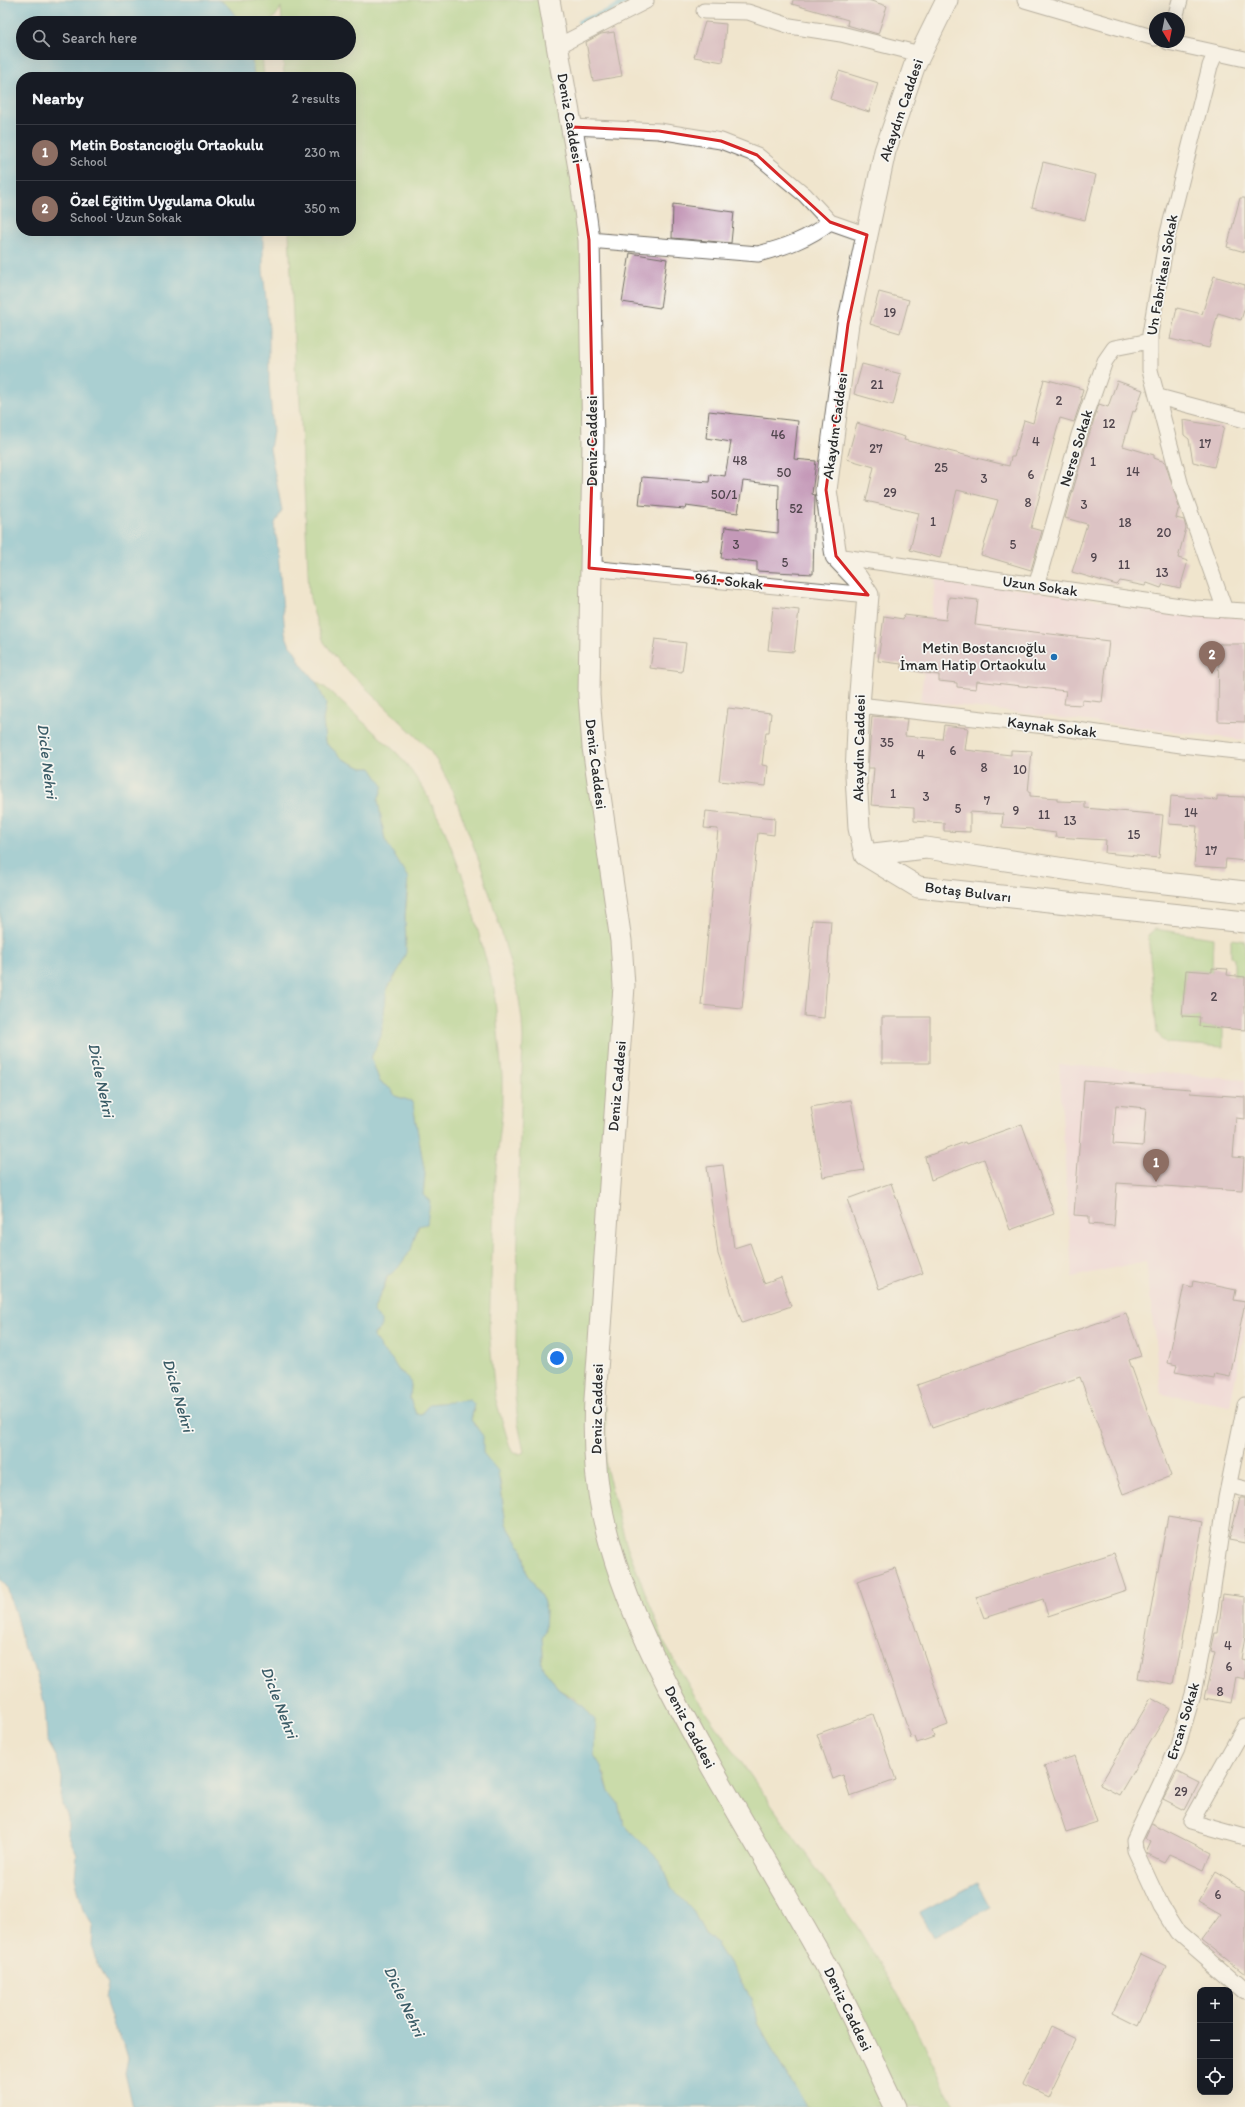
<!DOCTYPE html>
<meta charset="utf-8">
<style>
body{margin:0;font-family:Itim,sans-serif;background:#242831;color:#f1f3f6}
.controls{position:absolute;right:12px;bottom:12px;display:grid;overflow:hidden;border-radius:8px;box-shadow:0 4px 16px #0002}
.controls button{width:36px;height:36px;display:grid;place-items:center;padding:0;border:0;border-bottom:1px solid #363941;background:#171b24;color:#f1f3f6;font:20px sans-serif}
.compass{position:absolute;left:1149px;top:12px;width:36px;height:36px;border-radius:50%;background:#171b24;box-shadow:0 4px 16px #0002;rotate:170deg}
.you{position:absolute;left:557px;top:1358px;width:14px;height:14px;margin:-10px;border:3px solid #fff;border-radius:50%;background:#1a73e8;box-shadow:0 0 0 6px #1a73e833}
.badge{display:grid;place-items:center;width:26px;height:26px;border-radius:50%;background:#db2777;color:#fff;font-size:13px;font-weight:700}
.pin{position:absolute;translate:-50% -33px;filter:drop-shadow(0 1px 2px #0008)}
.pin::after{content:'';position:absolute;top:21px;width:14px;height:12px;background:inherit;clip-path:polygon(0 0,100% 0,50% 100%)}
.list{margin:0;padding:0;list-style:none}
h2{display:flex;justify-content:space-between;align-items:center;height:52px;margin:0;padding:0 16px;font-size:17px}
h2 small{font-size:13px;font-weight:400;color:#9ea1a6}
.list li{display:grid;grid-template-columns:26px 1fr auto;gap:12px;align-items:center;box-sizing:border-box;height:56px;padding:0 16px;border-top:1px solid #363941}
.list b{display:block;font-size:15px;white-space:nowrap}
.list p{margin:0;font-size:13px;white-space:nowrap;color:#9ea1a6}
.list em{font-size:13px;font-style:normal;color:#9ea1a6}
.icon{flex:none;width:22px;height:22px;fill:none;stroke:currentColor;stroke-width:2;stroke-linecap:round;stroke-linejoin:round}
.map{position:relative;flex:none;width:1245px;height:2107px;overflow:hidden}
.search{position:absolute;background:#171b24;box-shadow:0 4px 16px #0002;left:16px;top:16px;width:340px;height:44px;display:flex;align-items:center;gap:10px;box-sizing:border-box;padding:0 14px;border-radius:22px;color:#9ea1a6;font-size:15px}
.panel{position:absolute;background:#171b24;box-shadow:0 4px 16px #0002;left:16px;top:72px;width:340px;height:164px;border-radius:16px}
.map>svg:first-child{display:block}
.built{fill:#f1d0e3}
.green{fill:#9bce7f;stroke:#637c55}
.water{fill:#57b3d5;stroke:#416f80}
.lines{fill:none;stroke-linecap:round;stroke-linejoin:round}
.stream{stroke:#57b3d5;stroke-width:5.5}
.building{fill:#c499b8;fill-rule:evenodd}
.street-casing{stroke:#706c64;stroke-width:17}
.secondary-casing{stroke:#706c64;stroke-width:23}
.street{stroke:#fff;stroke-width:15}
.secondary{stroke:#fff;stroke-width:21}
.marked{fill:none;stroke:#d62828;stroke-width:3;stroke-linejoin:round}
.poi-dot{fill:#1f6fb2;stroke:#f6f6f2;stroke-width:1.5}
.labels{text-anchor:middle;stroke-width:3.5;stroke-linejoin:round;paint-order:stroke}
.number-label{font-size:13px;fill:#51464e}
.street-label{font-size:15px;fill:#2b2b2b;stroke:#f6f6f2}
.poi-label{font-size:15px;fill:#2b2b2b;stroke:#f6f6f2;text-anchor:end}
.water-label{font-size:16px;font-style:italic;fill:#3a5b66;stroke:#f6f6f2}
</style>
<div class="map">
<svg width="1245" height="2107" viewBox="0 0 1245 2107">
<rect width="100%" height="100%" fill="#f6f6f2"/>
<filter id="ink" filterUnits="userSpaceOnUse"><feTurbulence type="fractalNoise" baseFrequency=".025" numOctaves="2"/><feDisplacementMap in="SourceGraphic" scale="8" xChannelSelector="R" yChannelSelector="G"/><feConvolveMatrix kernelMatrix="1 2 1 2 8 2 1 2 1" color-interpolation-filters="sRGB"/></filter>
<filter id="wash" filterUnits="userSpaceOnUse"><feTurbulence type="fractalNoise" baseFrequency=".012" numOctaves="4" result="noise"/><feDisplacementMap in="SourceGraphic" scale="16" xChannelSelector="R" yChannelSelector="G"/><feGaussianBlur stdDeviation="0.9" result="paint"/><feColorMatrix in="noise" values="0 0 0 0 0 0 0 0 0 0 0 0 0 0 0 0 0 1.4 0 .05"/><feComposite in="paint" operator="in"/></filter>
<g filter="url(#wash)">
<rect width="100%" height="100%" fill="#f0e5cd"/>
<path class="built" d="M936 578 1187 612 1245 618V740L920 701Z
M1059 1064 1245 1080V1329L1230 1406 1161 1394 1146 1261 1072 1277Z"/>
<path class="green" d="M217 0H549L580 174 589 695 621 941 595 1406 606 1407V1467L626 1543 666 1646 696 1698 858 1928 906 2008 945 2089 956 2107H806L757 2023 752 1999 716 1942 705 1934 692 1909 671 1888 660 1861 623 1824 618 1803 609 1792 605 1775 594 1755V1734L596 1728 574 1698 558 1689 552 1679 543 1668 541 1663 543 1655 542 1637 545 1631 546 1610 543 1600 526 1571 523 1551 506 1524 500 1480 483 1453 477 1427 471 1420 474 1409 439 1403 430 1404 421 1414H416L410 1399 411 1385 405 1375 395 1367 391 1358 381 1349 378 1341 374 1339V1334L378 1332 377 1317 373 1312C377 1299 385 1289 387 1277 413 1256 416 1230 428 1200L423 1195 425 1174 413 1105 411 1101 395 1096 392 1090 380 1082 371 1058 387 989 395 977 406 940 405 916 408 888 385 840 378 809V799L381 793 371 768H362L343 759 325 742 323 720 326 704 316 682 326 688 397 753 407 765 425 791 445 831 465 883 494 989 502 1076V1114L495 1178 489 1329 495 1397 510 1447 513 1453 520 1454 524 1452 518 1423 515 1395 519 1173 523 1038 522 1020 518 992 502 934 480 863 451 787 438 763 428 748 341 664 324 642 313 611 309 593 299 380H296L289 233 292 231H351V77H284L283 53H349V23H282L281 7C271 28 261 23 240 23 234 14 228 3 217 0Z
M251 53H262L264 77H254Z
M1155 929 1213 938 1212 972 1186 970 1182 1016 1200 1017 1199 1026 1223 1028V1047L1166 1043 1157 1033 1148 935Z
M1231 939 1245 941V977L1234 976V959L1231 957Z"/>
<path class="water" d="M0 0H217C228 3 234 14 240 23H23V53H251L254 77H21V231H263V270L269 329V382L273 432 270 449 282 510C275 526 272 521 277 540L285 633 290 646 295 651 301 664 316 682 326 704 323 720 325 742 343 759 362 768H371L383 786 378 800 385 840 408 878 405 916 406 952 401 966 387 989 381 1036 371 1058 380 1082 392 1090 395 1096 411 1101 413 1105 425 1174 423 1195 430 1201 427 1224 418 1226 411 1250 398 1268 387 1277C384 1289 377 1299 373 1312L381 1320V1328L374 1334V1339L380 1344 381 1349 391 1358 399 1371 409 1378 411 1385 410 1399 416 1414H421L430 1404 470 1400 474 1404 471 1420 483 1436V1453L498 1471 506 1524 523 1551 526 1571 543 1600 546 1610 545 1631 542 1637 543 1655 541 1663 543 1668 552 1679 558 1689 584 1707 595 1720 594 1755 601 1766 609 1792 618 1803 623 1824 660 1861 671 1888 692 1909 705 1934 716 1942 752 1999 757 2023 806 2107H133L125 2073 128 2058 124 2045 115 2029 107 2006 105 1997 108 1984 98 1967 92 1948 93 1926 83 1910 75 1878 77 1855 68 1835V1818L61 1800 62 1778 57 1758 47 1740 45 1708 42 1694 34 1666 24 1649 17 1620 7 1587 0 1579Z
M977 1883 990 1907 934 1937 920 1913Z"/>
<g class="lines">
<path class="stream" d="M580 22 609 11 629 0"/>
</g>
<g id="blocks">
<path class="building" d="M793 0H868L887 6 878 34 847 25 848 20 792 4Z
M705 22 726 24 723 62 694 57Z
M614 32 622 76 593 81 586 42 601 34Z
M839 71 878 83 869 112 830 99Z
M1043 162 1096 175 1085 220 1032 207Z
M1240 198H1245V252L1227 247Z
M673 204 734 212 731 243 672 238Z
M630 253 667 259 660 308 622 302Z
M1214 276 1245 285V307L1241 320 1218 313 1209 348 1170 339 1177 308 1202 314Z
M879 292 909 300 900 333 870 324Z
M862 364 901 374 893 405 854 394Z
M1044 379 1083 389 1081 398H1082L1074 422 1060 418 1031 528 1042 531 1031 570 981 555 998 500 957 490 940 558 910 550 919 513 866 501 874 467 847 459 857 423 905 437 904 440 1009 466 1011 457H1014L1024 420 1033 423Z
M1117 381 1143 390 1135 412 1133 411 1123 446 1154 455V458L1165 462 1179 507 1176 518 1184 520 1186 528 1178 558 1188 561 1180 588 1163 584 1161 588 1147 583 1145 586 1120 581 1117 585 1072 572 1087 524 1065 518 1088 438 1099 404 1108 407Z
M709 411 798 421 794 459 816 461 812 494 815 495 813 574 757 571V562L721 558 725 527 778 533 779 485 743 481 738 513 686 506 685 509 639 505 642 477 709 482 710 474 725 476 731 442 706 438Z
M1183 420 1224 427 1214 467 1193 462 1189 439 1184 435Z
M949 597 978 600 975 625 1109 641 1102 702 1082 700V705L1064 704 1066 691 977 681 976 689 957 687V683L939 681V675L902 669 901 664 878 661 884 616 903 619 904 615 946 620Z
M773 607 799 610 794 652 768 650Z
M655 639 686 643 682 672 650 668Z
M1219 644H1245V722L1218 721Z
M728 708 771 713 769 732H766L762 765 768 766 766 786 719 781Z
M872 716 907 719 905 736 942 739 944 725 968 728 965 750 1011 755V750L1032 751 1028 792H1030V796L1057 798V801L1085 802V808L1163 815 1159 858 1105 853 1106 840 1055 837 1056 833 1032 830V829L1002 827 1003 814 970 812V832L944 831V823L914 821V808L871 805 874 768H868Z
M1171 796 1217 800V796L1245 797V861L1226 859 1225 868 1194 866 1197 826 1169 824Z
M706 811 775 818 774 835 758 833 742 1009 701 1005 718 829 704 828Z
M812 920 831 921 824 1018 804 1016Z
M1212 968 1228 969 1227 975 1245 977V1030L1199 1026 1200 1017 1182 1016 1186 970 1212 972Z
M882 1017H930V1063H882Z
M1084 1081 1191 1089 1190 1093 1245 1097V1119L1236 1118 1233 1157 1244 1158 1242 1191 1117 1183 1114 1226 1089 1224V1216L1074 1215ZM1116 1105 1146 1108 1143 1146 1113 1144Z
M851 1100 864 1170 823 1177 811 1107Z
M1022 1124 1054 1214 1010 1230 984 1159 931 1180 925 1157 965 1142 966 1144Z
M723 1165 734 1248 750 1243 764 1283 781 1277 791 1306 742 1323 718 1254 707 1167Z
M891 1183 923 1273 879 1289 847 1199Z
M1193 1281 1236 1290 1234 1300 1245 1302 1230 1377 1215 1374 1214 1379 1175 1372 1177 1365 1168 1363 1184 1285 1192 1287Z
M1126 1313 1141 1356 1129 1360 1171 1476 1123 1494 1080 1377 932 1428 917 1385Z
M1240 1498H1245V1543L1229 1540Z
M1168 1516 1203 1522 1173 1684 1138 1678Z
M1114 1553 1126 1590 1048 1616 1043 1599 984 1618 976 1597Z
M895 1568 948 1725 932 1731 934 1737 917 1743 915 1737 911 1738 857 1581Z
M1223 1594 1245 1597V1636L1241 1659 1245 1660V1679L1236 1677 1231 1703 1204 1698 1215 1652 1211 1651 1215 1633H1218Z
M1151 1698 1170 1709 1119 1795 1100 1785Z
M873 1714 896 1780 850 1796 843 1775 833 1779 817 1734Z
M1075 1756 1097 1822 1066 1832 1044 1766Z
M1177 1772 1199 1783 1185 1810 1163 1799Z
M1152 1823 1211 1853 1204 1870 1169 1854 1164 1862 1146 1853 1151 1842 1145 1839Z
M1215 1872 1245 1890V1974L1202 1940 1221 1914 1198 1901Z
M1141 1954 1166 1966 1139 2025 1113 2012Z
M1051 2027 1076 2039 1048 2097 1023 2085Z"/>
</g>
</g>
<g filter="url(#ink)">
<use href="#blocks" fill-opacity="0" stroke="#706c64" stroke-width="1"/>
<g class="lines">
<g class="street-casing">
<path id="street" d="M1025 0 1155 38
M704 11 748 12 790 26 841 34 920 54
M1175 18 1180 0
M1168 42 1245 59
M558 46 646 1
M1215 54 1210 66 1167 237 1150 334V370L1181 486 1225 610
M572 127 659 131 721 141 757 155 805 195 830 222 867 235
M589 240 758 254C785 247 808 239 830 222
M1159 397 1245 420
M836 556 1194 608 1245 611
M589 568 868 595
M1036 586 1079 435 1105 361 1114 348 1150 341
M859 705 1063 728 1181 745 1245 752
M1245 1405 1226 1498 1210 1608 1193 1694 1177 1749 1134 1840 1135 1850 1161 1906 1178 1933 1245 1991
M1229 1485 1245 1489
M1245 1726 1191 1822 1245 1837"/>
</g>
<g class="secondary-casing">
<path id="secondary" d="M549 0 580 174 589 240 593 441 589 695 593 747 621 941 624 986 595 1399C593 1438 595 1478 603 1516 623 1605 667 1687 711 1766 745 1826 781 1886 815 1946 845 1998 869 2053 895 2107
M865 855 859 828 856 776 859 705 868 595 857 578 836 556 826 490 848 324 885 151 914 67 947 0
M865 855 918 887 1245 922
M865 855 926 848 1138 880 1245 892"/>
</g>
<use href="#street" class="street"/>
<use href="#secondary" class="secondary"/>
</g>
</g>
<path d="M0 0H1245V2107H0ZM572 127 659 131 721 141 757 155 830 222 867 235 848 324 826 490 836 556 868 595 589 568 593 441 589 240Z" fill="#f0e5cd" fill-opacity=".55" fill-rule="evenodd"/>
<path class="marked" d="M572 127 659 131 721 141 757 155 830 222 867 235 848 324 826 490 836 556 868 595 589 568 593 441 589 240Z"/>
<circle class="poi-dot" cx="1054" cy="657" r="4"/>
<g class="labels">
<g class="number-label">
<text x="890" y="317">19</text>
<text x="877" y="389">21</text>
<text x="1059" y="405">2</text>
<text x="1109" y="428">12</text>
<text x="778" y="439">46</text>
<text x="1036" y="446">4</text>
<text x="1205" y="448">17</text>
<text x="876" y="453">27</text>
<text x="740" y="465">48</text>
<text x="1093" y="466">1</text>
<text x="941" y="472">25</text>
<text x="1133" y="476">14</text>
<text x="784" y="477">50</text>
<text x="1031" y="479">6</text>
<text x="984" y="483">3</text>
<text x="890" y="497">29</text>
<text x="724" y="499">50/1</text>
<text x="1028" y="507">8</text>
<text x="1084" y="509">3</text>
<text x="796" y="513">52</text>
<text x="933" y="526">1</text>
<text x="1125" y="527">18</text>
<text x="1164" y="537">20</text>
<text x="736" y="549">3</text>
<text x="1013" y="549">5</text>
<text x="1094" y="562">9</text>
<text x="785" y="567">5</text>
<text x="1124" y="569">11</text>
<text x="1162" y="577">13</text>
<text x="887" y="747">35</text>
<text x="953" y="755">6</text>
<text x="921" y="759">4</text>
<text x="984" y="772">8</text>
<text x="1020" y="774">10</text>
<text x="893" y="798">1</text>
<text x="926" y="801">3</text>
<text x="987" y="805">7</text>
<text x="958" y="813">5</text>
<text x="1016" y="815">9</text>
<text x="1191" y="817">14</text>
<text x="1044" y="819">11</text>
<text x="1070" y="825">13</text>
<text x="1134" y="839">15</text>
<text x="1211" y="855">17</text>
<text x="1214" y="1001">2</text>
<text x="1228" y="1650">4</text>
<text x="1229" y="1671">6</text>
<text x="1220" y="1696">8</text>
<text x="1181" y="1796">29</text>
<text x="1218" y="1899">6</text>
</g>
<g class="street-label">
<text transform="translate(901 110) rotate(-71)" y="5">Akaydın Caddesi</text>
<text transform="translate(570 118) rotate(80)" y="5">Deniz Caddesi</text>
<text transform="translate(1162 275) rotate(-80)" y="5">Un Fabrikası Sokak</text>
<text transform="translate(835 426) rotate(-82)" y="5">Akaydın Caddesi</text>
<text transform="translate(592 441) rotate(-90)" y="5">Deniz Caddesi</text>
<text transform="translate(1076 448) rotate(-73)" y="5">Nerse Sokak</text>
<text transform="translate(729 581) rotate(6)" y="5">961. Sokak</text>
<text transform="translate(1040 586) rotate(8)" y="5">Uzun Sokak</text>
<text transform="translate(1052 727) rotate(7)" y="5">Kaynak Sokak</text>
<text transform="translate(859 748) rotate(-89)" y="5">Akaydın Caddesi</text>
<text transform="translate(596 764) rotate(83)" y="5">Deniz Caddesi</text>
<text transform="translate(968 892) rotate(7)" y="5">Botaş Bulvarı</text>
<text transform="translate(617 1086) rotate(-85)" y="5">Deniz Caddesi</text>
<text transform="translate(597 1409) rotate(-89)" y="5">Deniz Caddesi</text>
<text transform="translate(1183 1721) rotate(-73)" y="5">Ercan Sokak</text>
<text transform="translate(690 1727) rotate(62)" y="5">Deniz Caddesi</text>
<text transform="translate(848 2009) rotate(64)" y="5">Deniz Caddesi</text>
</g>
<g class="poi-label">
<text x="1046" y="653">Metin Bostancıoğlu<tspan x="1046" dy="17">İmam Hatip Ortaokulu</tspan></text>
</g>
<g class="water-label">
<text transform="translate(48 761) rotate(83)" y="6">Dicle Nehri</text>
<text transform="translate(102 1080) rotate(78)" y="6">Dicle Nehri</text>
<text transform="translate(179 1395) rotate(74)" y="6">Dicle Nehri</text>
<text transform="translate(280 1702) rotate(69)" y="6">Dicle Nehri</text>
<text transform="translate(405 2001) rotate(65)" y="6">Dicle Nehri</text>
</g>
</g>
</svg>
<div class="controls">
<button>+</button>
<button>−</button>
<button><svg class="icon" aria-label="locate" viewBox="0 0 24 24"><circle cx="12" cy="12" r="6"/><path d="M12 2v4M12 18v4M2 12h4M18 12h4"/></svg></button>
</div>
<svg class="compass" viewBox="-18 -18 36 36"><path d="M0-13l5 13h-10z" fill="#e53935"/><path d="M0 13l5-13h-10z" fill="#9ea1a6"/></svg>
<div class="you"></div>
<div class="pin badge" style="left:1156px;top:1182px;background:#8d6e63">1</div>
<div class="pin badge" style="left:1212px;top:674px;background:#8d6e63">2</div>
<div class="search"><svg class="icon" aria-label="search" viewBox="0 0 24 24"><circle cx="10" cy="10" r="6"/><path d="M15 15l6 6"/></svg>Search here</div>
<section class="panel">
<h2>Nearby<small>2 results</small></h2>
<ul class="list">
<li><span class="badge" style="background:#8d6e63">1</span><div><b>Metin Bostancıoğlu Ortaokulu</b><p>School</p></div><em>230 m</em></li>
<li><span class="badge" style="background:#8d6e63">2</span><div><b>Özel Eğitim Uygulama Okulu</b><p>School · Uzun Sokak</p></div><em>350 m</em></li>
</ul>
</section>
</div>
